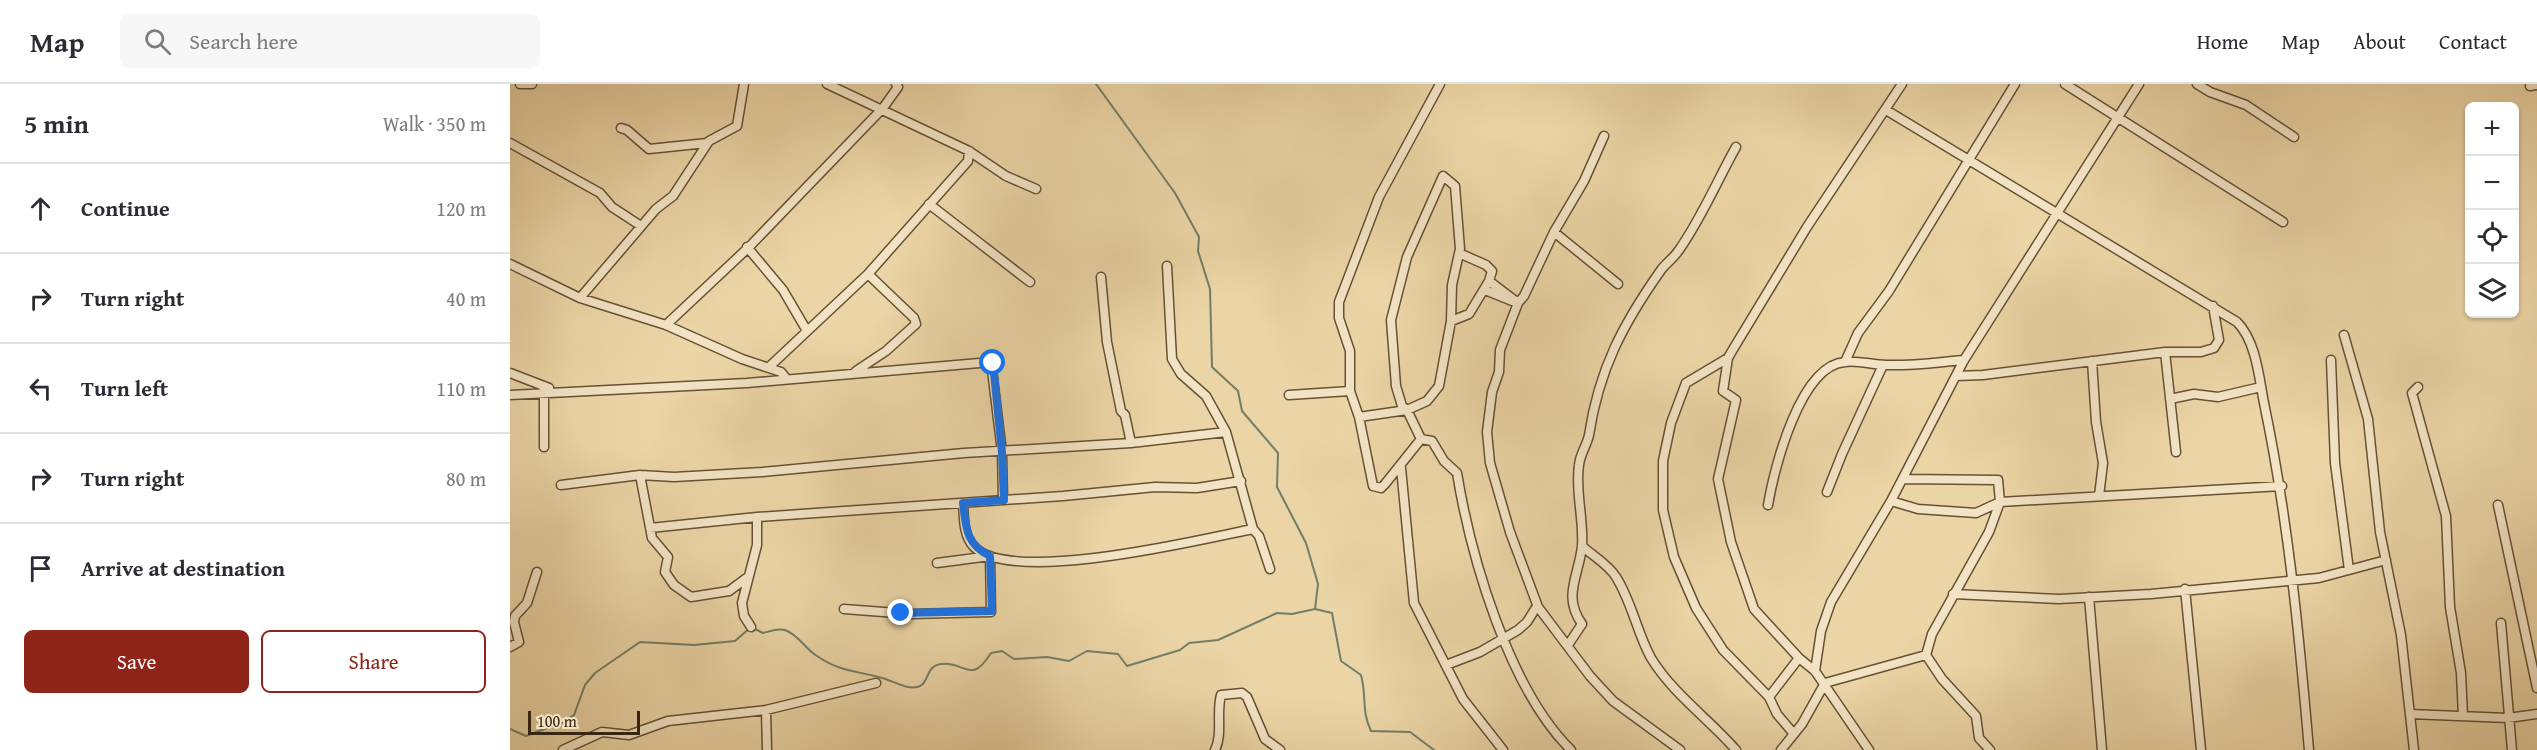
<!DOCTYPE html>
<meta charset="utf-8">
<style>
body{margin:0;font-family:"Gentium Book Plus",serif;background:#f7f7f7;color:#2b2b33}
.controls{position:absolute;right:18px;top:18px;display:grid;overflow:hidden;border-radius:9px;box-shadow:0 2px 4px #0004}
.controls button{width:54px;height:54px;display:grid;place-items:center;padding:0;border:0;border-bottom:2px solid #e1e1e2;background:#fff;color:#2b2b33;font:30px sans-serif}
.scale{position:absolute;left:18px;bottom:15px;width:112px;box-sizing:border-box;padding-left:6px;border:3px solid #382610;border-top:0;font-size:16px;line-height:21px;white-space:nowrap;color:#382610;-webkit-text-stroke:4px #f2e3c4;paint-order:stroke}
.stop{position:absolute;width:18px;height:18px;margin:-14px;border:4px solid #1a73e8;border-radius:50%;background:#fff}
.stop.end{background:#1a73e8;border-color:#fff;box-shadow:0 2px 6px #0008}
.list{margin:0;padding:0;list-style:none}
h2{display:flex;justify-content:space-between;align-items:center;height:78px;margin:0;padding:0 24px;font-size:26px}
h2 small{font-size:20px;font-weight:400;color:#7c7c81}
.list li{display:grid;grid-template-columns:39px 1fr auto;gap:18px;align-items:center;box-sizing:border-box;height:90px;padding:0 24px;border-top:2px solid #e1e1e2}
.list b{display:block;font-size:22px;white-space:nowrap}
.list em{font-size:20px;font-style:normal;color:#7c7c81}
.actions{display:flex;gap:12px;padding:18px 24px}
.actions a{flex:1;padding:14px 0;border:2px solid #8f2418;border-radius:9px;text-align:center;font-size:21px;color:#8f2418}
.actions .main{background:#8f2418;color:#fff}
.icon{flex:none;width:33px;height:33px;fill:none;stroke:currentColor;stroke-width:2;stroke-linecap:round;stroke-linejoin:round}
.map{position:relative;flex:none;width:2027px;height:666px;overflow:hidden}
header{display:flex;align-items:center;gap:36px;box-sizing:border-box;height:84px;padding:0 30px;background:#fff;border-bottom:2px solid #e1e1e2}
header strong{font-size:28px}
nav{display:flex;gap:33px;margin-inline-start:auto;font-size:21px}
.search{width:420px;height:54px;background:#f7f7f7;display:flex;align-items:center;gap:15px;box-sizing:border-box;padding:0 21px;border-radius:9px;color:#7c7c81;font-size:22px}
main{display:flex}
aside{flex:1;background:#fff}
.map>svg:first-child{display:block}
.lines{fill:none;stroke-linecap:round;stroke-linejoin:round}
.stream{stroke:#727e68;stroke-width:2}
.street-casing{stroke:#655235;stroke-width:11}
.street{stroke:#f2e3c4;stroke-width:8}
.route{stroke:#1a73e8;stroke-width:8}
</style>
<header>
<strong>Map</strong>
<div class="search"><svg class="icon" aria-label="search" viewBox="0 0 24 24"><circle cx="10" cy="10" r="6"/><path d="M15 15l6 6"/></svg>Search here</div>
<nav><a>Home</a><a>Map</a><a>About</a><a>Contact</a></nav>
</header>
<main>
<aside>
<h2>5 min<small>Walk · 350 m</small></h2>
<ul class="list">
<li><svg class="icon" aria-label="ahead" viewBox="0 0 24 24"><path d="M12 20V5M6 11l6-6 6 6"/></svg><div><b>Continue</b></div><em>120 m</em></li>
<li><svg class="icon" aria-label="right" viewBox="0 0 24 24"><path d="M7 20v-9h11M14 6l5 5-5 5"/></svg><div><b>Turn right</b></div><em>40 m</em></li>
<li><svg class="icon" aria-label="left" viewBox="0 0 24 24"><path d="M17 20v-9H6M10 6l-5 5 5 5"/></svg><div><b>Turn left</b></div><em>110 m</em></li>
<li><svg class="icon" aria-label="right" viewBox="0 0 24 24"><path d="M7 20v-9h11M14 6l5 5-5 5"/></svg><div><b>Turn right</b></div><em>80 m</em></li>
<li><svg class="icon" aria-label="arrive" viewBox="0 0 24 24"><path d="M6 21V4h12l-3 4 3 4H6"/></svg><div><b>Arrive at destination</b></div></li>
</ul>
<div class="actions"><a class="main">Save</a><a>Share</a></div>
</aside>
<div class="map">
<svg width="2027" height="666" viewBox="0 0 2027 666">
<rect width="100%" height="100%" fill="#ebd4a5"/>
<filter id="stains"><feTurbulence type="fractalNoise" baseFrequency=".00333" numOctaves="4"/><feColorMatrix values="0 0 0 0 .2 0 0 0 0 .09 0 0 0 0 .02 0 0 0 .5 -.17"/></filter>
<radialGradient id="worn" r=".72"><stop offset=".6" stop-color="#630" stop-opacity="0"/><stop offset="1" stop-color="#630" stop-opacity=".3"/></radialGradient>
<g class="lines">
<path class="stream" d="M586 0 665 109 689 153 688 167 700 205 702 283 728 307 732 327 768 369 767 403 796 459 808 500 805 525 822 529 831 577 851 591C857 613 851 626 861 647L900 648 924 666
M0 645 16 652 53 638 64 631 75 601 85 589 130 558 184 561 225 557 241 543 253 549C261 547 267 544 275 546 289 551 295 565 307 572 332 589 346 586 372 594 380 596 389 601 398 603 423 607 411 583 431 580 456 577 460 602 481 569L492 567 504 575 537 573 559 577 577 567 608 570 617 582 670 566 679 559 708 556 767 529 782 530 805 525"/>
<g class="street-casing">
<path id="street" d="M10 0H22
M317 0 459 67 496 92 526 105
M1555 0 1773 138
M1687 0 1700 8 1736 21 1784 53
M2020 2 2027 1
M1376 26 1727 238C1746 257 1749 293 1754 319 1778 434 1789 549 1799 666
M111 44 117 46 139 65 197 59
M1094 52 1074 97 1044 148 1014 212 1008 219 990 266 989 288 982 308 977 348 980 379 1000 448 1028 523 1080 592 1103 617 1170 666
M0 59 90 109 102 123 131 142
M419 120 520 198
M1044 148 1108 200
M237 163 273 206 297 247
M949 169 976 181 982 187 979 197 1008 219
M0 180 70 214 156 241 232 275 271 288 276 294
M657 182 662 275 671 290 696 312 716 348 743 445 749 452 760 485
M591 193 597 258 611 327 615 331 621 359
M975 206 1002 217
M70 214 146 125 163 112 199 57 227 42 234 0
M941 237 942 201 950 165 945 102 933 92 897 173 881 236 886 302 892 322 897 326 911 355 922 357 934 377 947 389C961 474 999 605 1061 666
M156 241 239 163 373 24 388 3 386 0
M1834 251 1858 335 1870 448 1891 551 1904 666
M1655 268 1666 368
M1218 274 1176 299 1161 339 1153 377V426L1164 473 1186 524 1213 566 1259 613
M1821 276 1825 379 1839 486
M1582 277 1586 338 1593 379 1589 412
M1335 278 1348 249 1379 207 1505 0
M259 283 358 190 458 77 459 67
M346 287 376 267 406 240 404 234 358 190
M0 289 39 304
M1446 292 1473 291 1655 268H1691L1704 264 1709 256 1703 222
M34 302V363
M1908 303 1902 309 1936 432 1940 523 1951 589 1953 632
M0 311 237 299 481 278 492 368 493 416
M779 311 840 307
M1660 315 1684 310 1708 313 1751 303
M849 333 897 326 917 317 929 302 941 237 959 230 979 197
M911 355 875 400 871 404 863 402 849 333 840 307V267L829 234V218L869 113 930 0
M891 384 904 519 953 615 993 666
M130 391 142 454 158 473 155 488 164 501 181 513 219 507 238 493
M1393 395 1488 396 1490 418 1479 448 1422 550 1416 571 1432 595 1466 632 1469 654 1480 666
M51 401 130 391 164 393 252 388 454 369 621 359 716 348
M1317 408 1332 370 1373 281
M1381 417 1408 425 1466 429 1490 418 1772 402
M453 419C454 433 453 452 464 463 503 501 689 456 743 445
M1258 421C1264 385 1290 281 1335 278 1348 276 1363 281 1376 281 1402 282 1429 278 1454 276
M1988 421 2027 604
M140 444 247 433 553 412 645 403 687 404 731 397
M1072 462C1083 472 1099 481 1106 493 1122 518 1127 549 1141 574 1163 610 1199 635 1226 666
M1675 505 1691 666
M1443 510 1549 515 1641 510 1809 494 1876 476
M1579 513 1592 666
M334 525 400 530 481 528 480 472 427 479
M1991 539 2002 666
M241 543 234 532 232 519 247 461V433
M1058 561 1072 540C1052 512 1069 492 1072 462 1074 435 1065 408 1069 381 1070 370 1077 361 1079 351 1089 285 1113 240 1151 186 1156 179 1164 174 1169 166 1191 135 1207 97 1226 63
M0 563 9 558 4 538 5 532 17 519 27 488
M936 581 970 568 1008 546 1017 538 1027 522
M1305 587 1311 547 1321 518 1381 417 1454 276 1629 0
M256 626 257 666
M1900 630 1998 634 2027 630
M1284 650 1267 630 1259 613 1289 574
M53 666 92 648 119 651 158 637 256 626 366 599
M705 666C713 650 706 629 711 611L732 609 737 613 755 655 770 666
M1271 666 1292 640 1315 599 1416 571
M1359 666 1305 587 1289 574 1244 525 1221 458 1208 395 1226 316 1213 307 1218 274 1222 267 1297 143 1392 0"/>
</g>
<use href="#street" class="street"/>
</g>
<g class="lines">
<path class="route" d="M391 529 482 527 480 472C456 460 456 444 453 419L494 416 492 368 483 279"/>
</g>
<rect width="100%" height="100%" filter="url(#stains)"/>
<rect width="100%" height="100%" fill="url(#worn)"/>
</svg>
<div class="controls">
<button>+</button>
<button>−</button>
<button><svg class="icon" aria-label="locate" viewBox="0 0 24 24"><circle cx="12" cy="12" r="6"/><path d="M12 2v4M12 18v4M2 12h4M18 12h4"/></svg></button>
<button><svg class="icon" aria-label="layers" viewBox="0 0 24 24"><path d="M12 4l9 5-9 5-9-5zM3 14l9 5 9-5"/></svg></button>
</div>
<div class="scale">100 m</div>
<div class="stop" style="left:483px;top:279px"></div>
<div class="stop end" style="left:391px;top:529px"></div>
</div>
</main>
